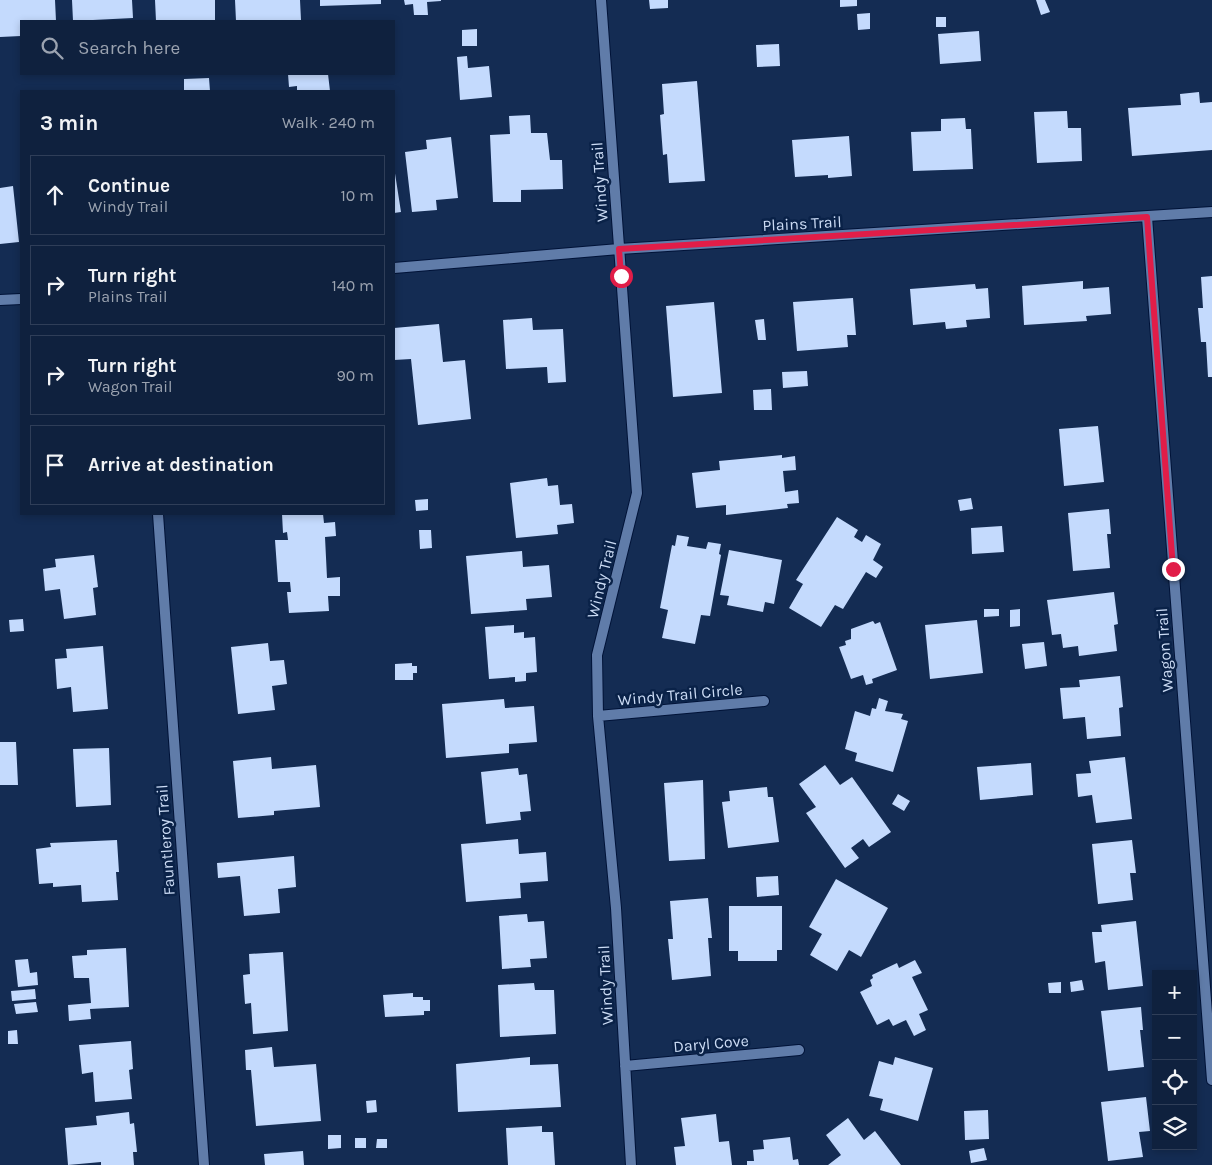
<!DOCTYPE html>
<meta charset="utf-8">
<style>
body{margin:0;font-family:Karla,sans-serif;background:#1d2e49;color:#f1f3f6}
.controls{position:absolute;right:15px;bottom:15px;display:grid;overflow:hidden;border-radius:0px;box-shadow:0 2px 8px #0003}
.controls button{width:45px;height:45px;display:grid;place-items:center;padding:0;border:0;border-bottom:1px solid #2f3e58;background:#0f213e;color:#f1f3f6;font:25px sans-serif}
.stop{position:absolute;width:15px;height:15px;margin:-11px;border:4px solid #e11d48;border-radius:50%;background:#fff}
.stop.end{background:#e11d48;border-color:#fff;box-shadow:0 1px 5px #0008}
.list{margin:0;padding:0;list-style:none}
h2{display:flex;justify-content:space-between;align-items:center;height:65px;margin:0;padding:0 20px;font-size:21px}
h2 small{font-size:16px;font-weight:400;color:#9ba3b0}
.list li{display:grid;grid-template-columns:32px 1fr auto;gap:15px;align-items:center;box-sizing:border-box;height:80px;margin:0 10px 10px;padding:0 10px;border:1px solid #2f3e58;border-radius:0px}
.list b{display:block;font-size:19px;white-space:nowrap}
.list p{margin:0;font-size:16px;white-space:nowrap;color:#9ba3b0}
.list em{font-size:16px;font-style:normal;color:#9ba3b0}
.icon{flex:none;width:28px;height:28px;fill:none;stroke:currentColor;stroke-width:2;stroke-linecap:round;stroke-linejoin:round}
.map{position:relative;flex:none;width:1212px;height:1165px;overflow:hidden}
.search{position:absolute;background:#0f213e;box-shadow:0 2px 8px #0003;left:20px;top:20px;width:375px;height:55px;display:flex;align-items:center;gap:12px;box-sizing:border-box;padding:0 18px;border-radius:0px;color:#9ba3b0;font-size:19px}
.panel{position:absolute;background:#0f213e;box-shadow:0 2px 8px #0003;left:20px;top:90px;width:375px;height:425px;border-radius:0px}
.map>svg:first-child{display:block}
.building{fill:#c4dafd}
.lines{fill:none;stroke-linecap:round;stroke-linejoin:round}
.street-casing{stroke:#011338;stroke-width:12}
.street{stroke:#607ca9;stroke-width:10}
.route{stroke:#e11d48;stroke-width:6}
.labels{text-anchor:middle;stroke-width:5;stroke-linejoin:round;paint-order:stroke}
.street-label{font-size:16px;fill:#cbdbf4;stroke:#0a2248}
</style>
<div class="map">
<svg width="1212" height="1165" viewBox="0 0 1212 1165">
<rect width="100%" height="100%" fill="#142c53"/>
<path class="building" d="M0 0H55L56 21H21V36L0 37Z
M72 0H132L133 18 73 21Z
M155 0H215V21H156Z
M235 0H300L301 20 236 21Z
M320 0H381V4L320 6Z
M404 0H441V1L427 2 428 15H414L413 4 405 5Z
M649 0H668V8L650 9Z
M840 0H857V6L840 7Z
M1036 0H1045L1050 12 1041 15Z
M870 13V29L858 30 857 14Z
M936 17H946V27H936Z
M477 29V46H462V30Z
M979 31 981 61 940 64 938 34Z
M779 44 780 66 757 67 756 45Z
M467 56 468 68 489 66 492 97 460 100 457 57Z
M288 74H328L330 91H297V86L289 87Z
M209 78 210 91H184V79Z
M697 81 705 181 669 183 667 154 663 155 660 115 664 114 662 84Z
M1199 92 1200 103 1212 102V150L1132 156 1128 108 1181 105 1180 94Z
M1067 111 1068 128H1081L1082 161 1037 163 1034 112Z
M530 115 531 133H547L550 160H562L563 189 521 190V202H493L490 135 510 134 509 116Z
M965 118 966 129H971L973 169 913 171 911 132 941 131V119Z
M849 136 852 176 828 178V175L795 177 792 140Z
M451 137 458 198 436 200 437 210 412 212 405 152 427 149 426 140Z
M394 167 401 212 394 213Z
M13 186 19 242 0 244V188Z
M1212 276V377H1208L1206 342H1201L1198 308H1203L1201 277Z
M1083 281V289L1109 287 1111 314 1086 316 1087 321 1024 325 1022 286Z
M975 284 976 289 988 288 990 318 966 320 967 327 946 329 945 322 913 325 910 289Z
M853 298 856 335H847L848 347 797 351 793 302Z
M714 302 722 393 673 397 666 306Z
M532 318 533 330 563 329 566 382 548 383 547 367 506 369 503 320Z
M764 319 766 340H758L755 320Z
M439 324 443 362 465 360 471 419 418 425 411 359 394 360V328Z
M807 371 808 386 783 388 782 372Z
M771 389 772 410H754L753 390Z
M1098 426 1104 482 1064 486 1059 429Z
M782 455V458L795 456 796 470 783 471 785 492 798 490 799 503 787 504 788 508 726 515V505L696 508 692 473 720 470 719 461Z
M547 478 548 486 558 485 560 505 572 504 574 523 557 525 558 534 516 538 510 483Z
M971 498 973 509 960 511 958 500Z
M428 499V510L416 511 415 500Z
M1109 509 1111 534H1107L1110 568 1073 571 1068 513Z
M282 514H323L324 523 335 522 336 536 325 537 327 578 340 577V596H328L329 611 289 613 287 592H291L290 582H278L275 540H288L287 532 283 533Z
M837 517 858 530 854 537 862 542 866 535 881 544 873 560 883 567 876 578 866 572 843 609 835 605 821 627 789 608 803 584 796 580Z
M1002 526 1004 552 972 554 971 528Z
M419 530H431L432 548 420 549Z
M677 535 689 537 687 546 706 549 708 542 721 544 719 554 721 555 710 616 701 615 695 644 662 638 668 610 660 608 672 545 675 546Z
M729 550 782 560 774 604 765 602 763 612 727 605 729 596 720 595Z
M522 551 523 567 549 565 552 597 526 599 527 610 471 614 466 556Z
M94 555 98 587 93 588 96 615 64 619 60 589 45 591 43 569 56 567 55 559Z
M1114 592 1118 624 1114 625 1117 651 1079 656 1078 646 1063 648 1061 634 1052 635 1047 600Z
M984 609H999V616L984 617Z
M1020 609V626L1010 627V610Z
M23 619 24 631 10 632 9 620Z
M977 620 983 673 930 679 925 625Z
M873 621 875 624 880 622 897 670 872 679 873 683 866 685 863 675 851 679 839 647 846 645 845 641 851 639V629Z
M514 625V633L524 632V638L535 637 537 672 526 673V681L515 682V677L489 679 485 627Z
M1044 642 1047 666 1025 669 1022 644Z
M268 643 270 661 284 660 287 684 272 686 275 710 238 714 231 647Z
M103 646 108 709 73 712 71 687 57 689 55 659 67 658 66 649Z
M412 663V666H417V673H413V680H395V664Z
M1120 676 1123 707 1119 708 1121 736 1087 739 1085 717 1063 719 1060 688 1080 687 1079 680Z
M879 698 888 701 885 711 903 714 901 719 908 721 893 772 855 761 857 753 845 749 855 711 870 716 872 708 876 709Z
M504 699 505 708 534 706 537 742 509 744V753L446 758 442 704Z
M0 742H16L18 785H0Z
M109 748 111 805 76 807 73 749Z
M271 757 272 769 316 765 320 807 274 811V815L238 818 233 761Z
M1125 757 1132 819 1096 823 1092 795 1078 797 1076 774 1091 773 1089 761Z
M1031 763 1033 795 980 800 977 767Z
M825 765 840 785 852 777 891 832 869 847 863 839 851 848 859 858 845 868 806 813 816 807 799 784Z
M518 768 519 775 527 774 531 811 520 812 521 820 486 824 481 772Z
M703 780 705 859 669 861 664 783Z
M767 787 768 797H773L779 842 728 848 722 802 730 801 729 791Z
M898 794 910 801 904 811 892 804Z
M518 839 519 854 546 852 548 881 520 883 521 898 466 902 461 844Z
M117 840 119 872H116L118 900 82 902 81 885 53 887V883L39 884 36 849 51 847 50 843Z
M1132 840 1136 873H1130L1133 900 1098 904 1092 844Z
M294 856 296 887 278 889 280 913 244 916 240 876 218 878 217 863Z
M778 876 779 895 757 897 756 877Z
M836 879 888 908 861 957 849 950 837 971 810 955 822 934 809 927Z
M708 898 712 938H708L711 976 672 980 668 939H673L670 901Z
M729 906H782V950H777V961H738V951H729Z
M527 914 528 922 544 921 547 958 530 959 531 967 502 969 499 916Z
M1136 921 1143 986 1108 990 1105 961 1095 963 1092 932H1102L1101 925Z
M126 948 129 1007 90 1009 91 1019 69 1021 68 1005 91 1003 89 978H74L72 956 87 955V950Z
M283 952 288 1031 253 1034 251 1003 245 1004 243 975 250 974 249 954Z
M28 959 30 973 37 972 38 985 18 987 15 960Z
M915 960 922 973 912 977 928 1010 919 1014 926 1030 914 1036 906 1020 893 1026 889 1019 877 1025 860 992 872 986 870 980 873 978 872 975 897 963 899 968Z
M1082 980 1084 990 1071 992 1070 982Z
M1061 982V993H1049L1048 983Z
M534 983 535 990H554L556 1034 500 1037 498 985Z
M35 989 36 999 12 1001 11 991Z
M413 993V997H423V1000H430V1011H424V1015L385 1017 383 995Z
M36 1002 38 1012 16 1014 14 1004Z
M1141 1007 1143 1030H1140L1144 1067 1108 1071 1101 1011Z
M17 1030 18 1044H8V1031Z
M131 1041 133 1069 129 1070 132 1099 95 1102 93 1072 82 1074 79 1045Z
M272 1047 274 1067 316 1064 321 1121 256 1126 251 1070H246L245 1050Z
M530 1057V1065L558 1064 561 1107 458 1112 456 1064Z
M895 1057 933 1068 918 1121 880 1110 883 1099 869 1096 879 1061 893 1065Z
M1146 1097 1150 1131 1139 1132 1143 1157 1108 1161 1101 1102Z
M376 1100 377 1112 367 1113 366 1101Z
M988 1110 989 1139 965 1140 964 1111Z
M129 1112 130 1124 134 1123 137 1152H133L134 1165H101V1162L68 1165 65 1128 97 1125 96 1116Z
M716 1114 719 1142 729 1141 732 1165H676L674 1147 685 1146 681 1118Z
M848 1118 864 1140 875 1131 901 1165H828L841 1155 826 1135Z
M542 1126V1132H553L555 1165H508L506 1128Z
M328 1135H341V1148L328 1149Z
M790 1137 793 1160 798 1159 799 1165H747V1161H754L753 1150 764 1149 763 1140Z
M355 1138H366V1148H355Z
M377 1139H387V1148H376Z
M984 1148 987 1160 971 1163 969 1151Z
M303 1151 304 1165H265L264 1154Z"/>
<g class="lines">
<g class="street-casing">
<path id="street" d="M601 0 637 493 597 655 598 716 616 908 631 1165
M1147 217 1212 1080
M394 268 619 249 1212 212
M0 300 21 299
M158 514 204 1165
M598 716 764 701
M625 1066 799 1050"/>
</g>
<use href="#street" class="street"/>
</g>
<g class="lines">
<path class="route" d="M621 276 619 249 1147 217 1173 569"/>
</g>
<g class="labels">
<g class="street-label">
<text transform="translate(599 182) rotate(-94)" y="6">Windy Trail</text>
<text transform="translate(802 223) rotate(-3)" y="6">Plains Trail</text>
<text transform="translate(601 579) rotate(-76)" y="6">Windy Trail</text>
<text transform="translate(1164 650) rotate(-94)" y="6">Wagon Trail</text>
<text transform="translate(680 694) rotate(-5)" y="6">Windy Trail Circle</text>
<text transform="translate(165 840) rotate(-94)" y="6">Fauntleroy Trail</text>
<text transform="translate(605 985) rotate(-93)" y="6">Windy Trail</text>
<text transform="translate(711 1043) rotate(-5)" y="6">Daryl Cove</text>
</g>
</g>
</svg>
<div class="controls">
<button>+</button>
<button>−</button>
<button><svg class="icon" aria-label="locate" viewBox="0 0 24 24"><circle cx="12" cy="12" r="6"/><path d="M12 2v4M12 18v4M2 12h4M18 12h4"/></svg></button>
<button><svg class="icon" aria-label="layers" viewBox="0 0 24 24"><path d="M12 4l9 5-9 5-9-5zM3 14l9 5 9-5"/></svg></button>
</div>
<div class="stop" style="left:621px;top:276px"></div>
<div class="stop end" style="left:1173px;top:569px"></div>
<div class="search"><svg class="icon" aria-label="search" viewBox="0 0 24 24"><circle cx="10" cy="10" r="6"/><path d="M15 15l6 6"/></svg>Search here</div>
<section class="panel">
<h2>3 min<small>Walk · 240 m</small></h2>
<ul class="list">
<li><svg class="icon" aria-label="ahead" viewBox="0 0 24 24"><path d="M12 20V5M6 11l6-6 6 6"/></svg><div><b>Continue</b><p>Windy Trail</p></div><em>10 m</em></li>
<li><svg class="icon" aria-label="right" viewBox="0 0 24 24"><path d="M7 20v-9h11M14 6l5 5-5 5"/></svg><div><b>Turn right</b><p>Plains Trail</p></div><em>140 m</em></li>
<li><svg class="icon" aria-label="right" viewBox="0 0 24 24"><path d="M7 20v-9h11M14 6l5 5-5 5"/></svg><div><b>Turn right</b><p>Wagon Trail</p></div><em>90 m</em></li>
<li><svg class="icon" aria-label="arrive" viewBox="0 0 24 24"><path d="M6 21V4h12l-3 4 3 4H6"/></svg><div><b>Arrive at destination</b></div></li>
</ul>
</section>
</div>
